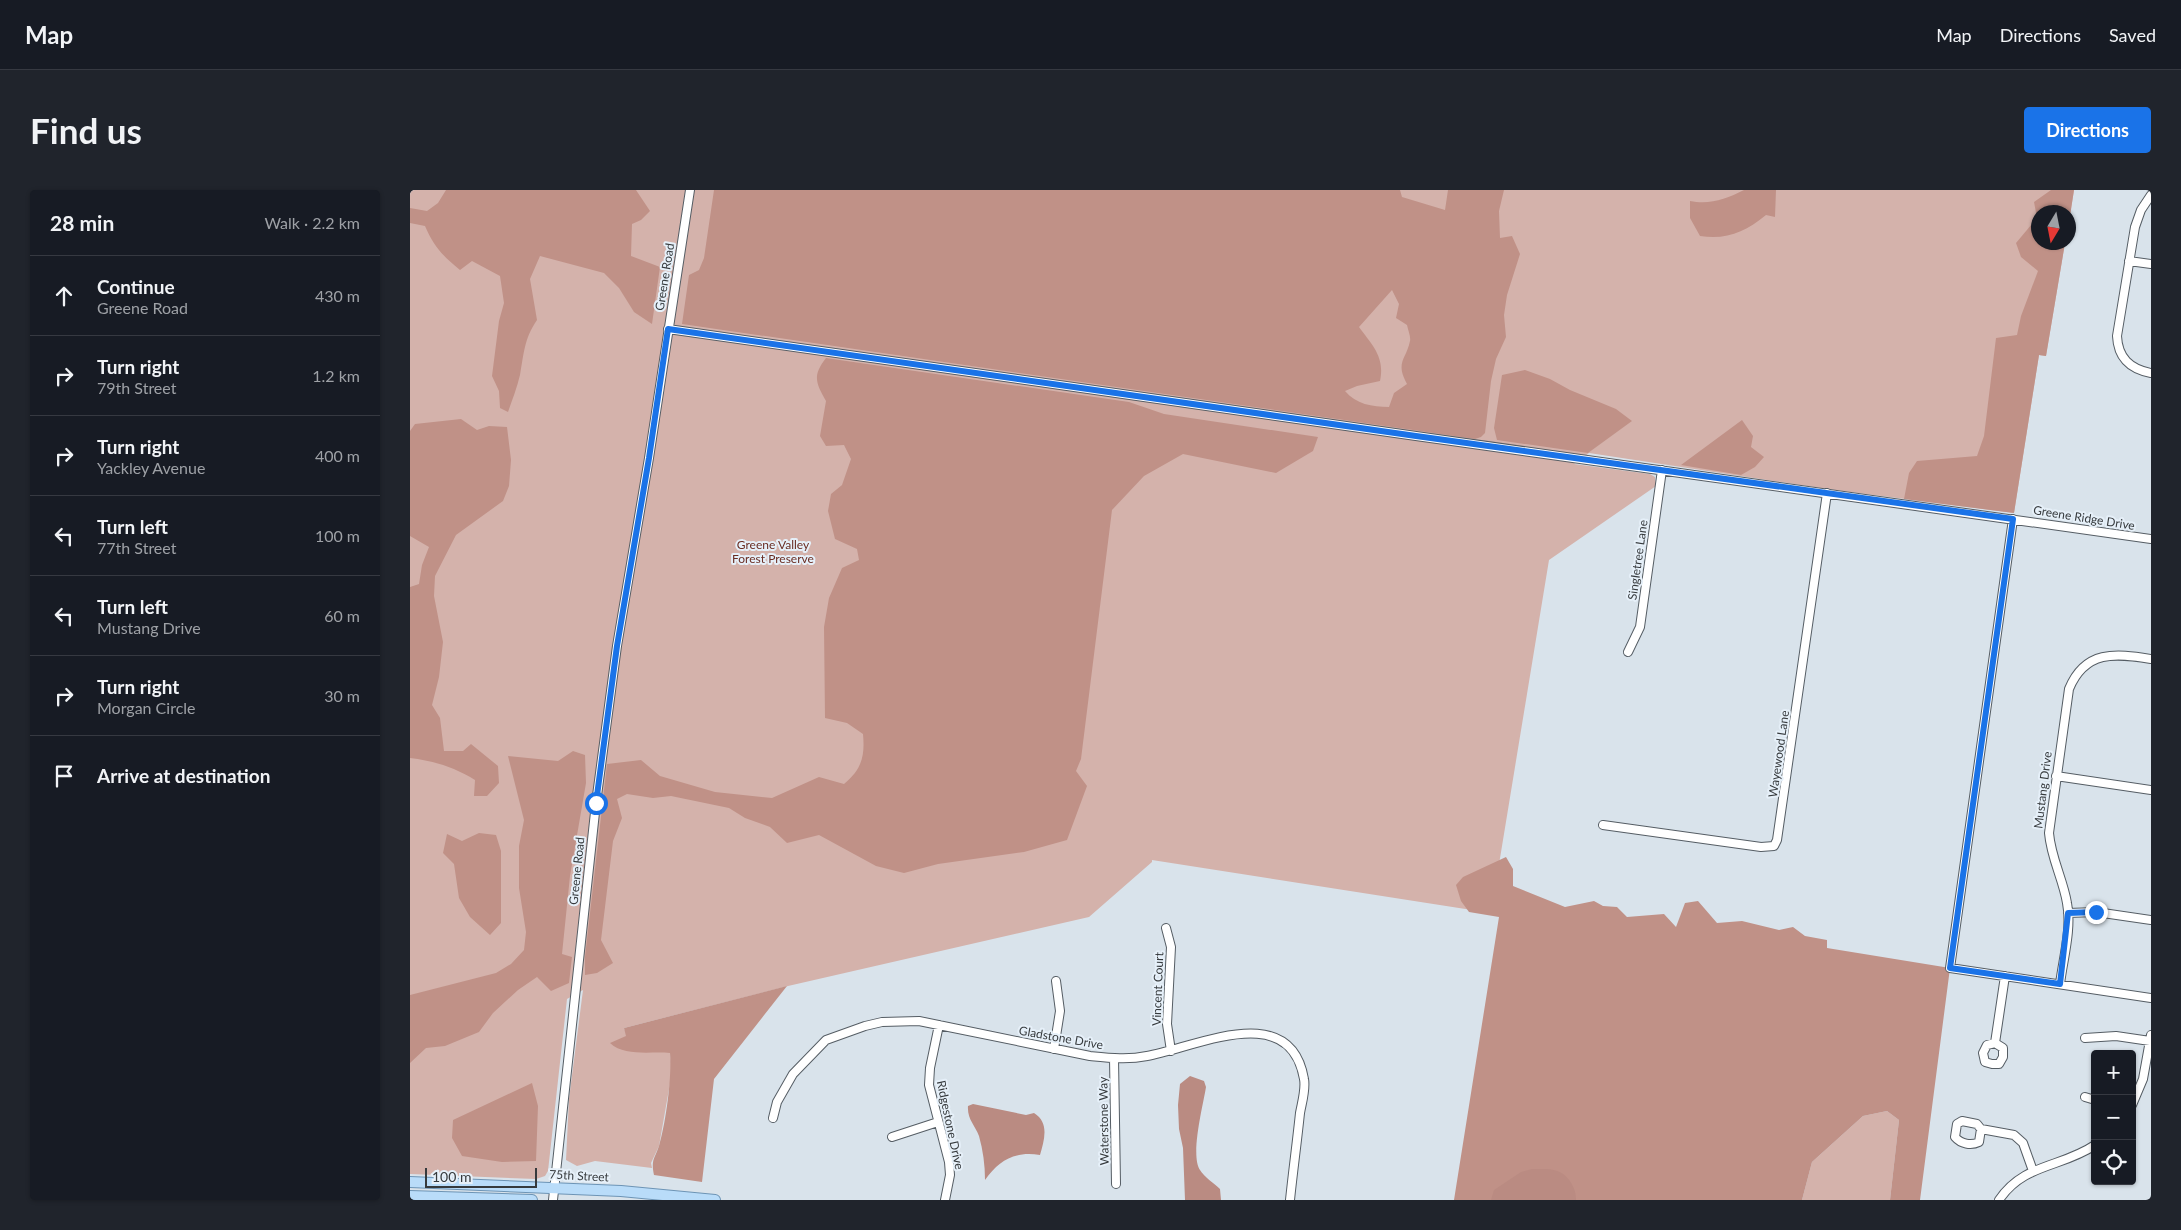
<!DOCTYPE html>
<meta charset="utf-8">
<style>
body{margin:0;font-family:Lato,sans-serif;background:#20242c;color:#f1f3f6}
.controls{position:absolute;right:15px;bottom:15px;display:grid;overflow:hidden;border-radius:5px;box-shadow:0 1px 4px #0004}
.controls button{width:45px;height:45px;display:grid;place-items:center;padding:0;border:0;border-bottom:1px solid #363941;background:#171b24;color:#f1f3f6;font:25px sans-serif}
.compass{position:absolute;left:1621px;top:15px;width:45px;height:45px;border-radius:50%;background:#171b24;box-shadow:0 1px 4px #0004;rotate:190deg}
.scale{position:absolute;left:15px;bottom:12px;width:112px;box-sizing:border-box;padding-left:5px;border:2px solid #363a3d;border-top:0;font-size:14px;line-height:18px;white-space:nowrap;color:#363a3d;-webkit-text-stroke:4px #e6f0f9;paint-order:stroke}
.stop{position:absolute;width:15px;height:15px;margin:-11px;border:4px solid #1a73e8;border-radius:50%;background:#fff}
.stop.end{background:#1a73e8;border-color:#fff;box-shadow:0 1px 5px #0008}
.list{margin:0;padding:0;list-style:none}
h2{display:flex;justify-content:space-between;align-items:center;height:65px;margin:0;padding:0 20px;font-size:21px}
h2 small{font-size:16px;font-weight:400;color:#9ea1a6}
.list li{display:grid;grid-template-columns:32px 1fr auto;gap:15px;align-items:center;box-sizing:border-box;height:80px;padding:0 20px;border-top:1px solid #363941}
.list b{display:block;font-size:19px;white-space:nowrap}
.list p{margin:0;font-size:16px;white-space:nowrap;color:#9ea1a6}
.list em{font-size:16px;font-style:normal;color:#9ea1a6}
.icon{flex:none;width:28px;height:28px;fill:none;stroke:currentColor;stroke-width:2;stroke-linecap:round;stroke-linejoin:round}
.map{position:relative;flex:none;width:1741px;height:1010px;overflow:hidden;border-radius:5px}
header{display:flex;align-items:center;gap:30px;box-sizing:border-box;height:70px;padding:0 25px;background:#171b24;border-bottom:1px solid #363941}
header strong{font-size:24px}
nav{display:flex;gap:28px;margin-inline-start:auto;font-size:18px}
.intro{display:flex;align-items:center;justify-content:space-between;box-sizing:border-box;height:120px;padding:0 30px}
h1{margin:0;font-size:35px}
.button{padding:12px 22px;border-radius:5px;background:#1a73e8;color:#fff;font-size:18px;font-weight:700}
main{display:flex;gap:30px;padding:0 30px}
aside{flex:1;background:#171b24;border-radius:5px;box-shadow:0 1px 4px #0004}
.map>svg:first-child{display:block}
.green{fill:#d4b2ab}
.forest{fill:#c09187;fill-rule:evenodd}
.water{fill:#ba8b82}
.lines{fill:none;stroke-linecap:round;stroke-linejoin:round}
.minor-casing{stroke:#555d64;stroke-width:10}
.major-casing{stroke:#6d94b5;stroke-width:12}
.minor{stroke:#fff;stroke-width:8}
.major{stroke:#b9dcf9;stroke-width:10}
.route{stroke:#1a73e8;stroke-width:6}
.labels{text-anchor:middle;stroke-width:4;stroke-linejoin:round;paint-order:stroke}
.street-label{font-size:12px;fill:#363a3d;stroke:#e6f0f9}
.park-label{font-size:12px;fill:#6a2d23;stroke:#e6f0f9}
</style>
<header>
<strong>Map</strong>
<nav><a>Map</a><a>Directions</a><a>Saved</a></nav>
</header>
<div class="intro"><h1>Find us</h1><a class="button">Directions</a></div>
<main>
<aside>
<h2>28 min<small>Walk · 2.2 km</small></h2>
<ul class="list">
<li><svg class="icon" aria-label="ahead" viewBox="0 0 24 24"><path d="M12 20V5M6 11l6-6 6 6"/></svg><div><b>Continue</b><p>Greene Road</p></div><em>430 m</em></li>
<li><svg class="icon" aria-label="right" viewBox="0 0 24 24"><path d="M7 20v-9h11M14 6l5 5-5 5"/></svg><div><b>Turn right</b><p>79th Street</p></div><em>1.2 km</em></li>
<li><svg class="icon" aria-label="right" viewBox="0 0 24 24"><path d="M7 20v-9h11M14 6l5 5-5 5"/></svg><div><b>Turn right</b><p>Yackley Avenue</p></div><em>400 m</em></li>
<li><svg class="icon" aria-label="left" viewBox="0 0 24 24"><path d="M17 20v-9H6M10 6l-5 5 5 5"/></svg><div><b>Turn left</b><p>77th Street</p></div><em>100 m</em></li>
<li><svg class="icon" aria-label="left" viewBox="0 0 24 24"><path d="M17 20v-9H6M10 6l-5 5 5 5"/></svg><div><b>Turn left</b><p>Mustang Drive</p></div><em>60 m</em></li>
<li><svg class="icon" aria-label="right" viewBox="0 0 24 24"><path d="M7 20v-9h11M14 6l5 5-5 5"/></svg><div><b>Turn right</b><p>Morgan Circle</p></div><em>30 m</em></li>
<li><svg class="icon" aria-label="arrive" viewBox="0 0 24 24"><path d="M6 21V4h12l-3 4 3 4H6"/></svg><div><b>Arrive at destination</b></div></li>
</ul>
</aside>
<div class="map">
<svg width="1741" height="1010" viewBox="0 0 1741 1010">
<rect width="100%" height="100%" fill="#d9e3eb"/>
<path class="green" d="M0 0H1664L1659 32 1658 22H1628V52L1655 53 1636 166 1629 165 1604 323 1417 299 1179 263 1164 274 1240 284 1245 287 1246 296 1139 370 1081 723 742 670V672L679 727 378 796 214 838 224 862H260L262 882 249 956 241 973 242 978 185 971 167 976 156 970 159 909 173 800 157 809 138 981 135 986 126 989 0 984Z
M1477 921 1489 930 1480 1010H1392L1402 972 1453 926Z"/>
<path class="forest" d="M36 0H226L240 21 231 30 222 34 221 66 250 77 242 134 224 122 209 98 194 83 130 66 120 89 127 130C114 149 114 163 110 185 107 198 102 210 98 222L90 218 89 201 82 186 89 131 94 113 90 86 62 71 50 80C33 66 24 57 15 36L0 33V18L17 21 28 13Z
M304 0H990L992 7 1035 20 1038 0H1094L1089 21 1090 48 1102 46 1110 64 1097 105 1094 125 1096 147 1086 169 1081 191 1075 243 1071 247 1065 249 272 134 279 85 289 80 294 68ZM982 100 989 114 986 128 997 135C998 140 1001 147 1000 151 996 170 985 172 997 194L984 203 979 217C962 217 946 214 935 201L947 196 970 191C975 167 963 156 949 137Z
M1334 0H1366L1365 27 1356 25C1335 42 1317 50 1290 46L1280 28V11C1300 15 1316 9 1334 0Z
M1641 0H1664L1659 32 1658 22H1628V52L1655 53 1636 166 1629 165 1604 323 1494 309 1499 283 1507 271 1567 266 1574 246 1586 148 1607 145 1611 126 1628 81 1611 67 1606 53 1627 28 1624 12Z
M416 168 719 212 754 224 908 247 903 261 866 283 773 264 734 286 702 320 671 569 666 581 677 596 657 650 614 662 528 674 494 683 466 676 409 645 377 653 360 637 335 628 319 618 261 606 243 608 217 604 207 609 212 628 203 651 191 750 203 773 187 783 175 785V767L197 574 231 570 250 586 305 602 362 608 409 587 434 594C452 579 455 566 453 544L437 533 415 528 414 437 419 408 432 378 449 370 447 359 425 349 418 321 421 304 432 295 441 269 434 255 416 256 410 246 416 211C406 193 402 186 416 168Z
M1115 180 1140 189 1160 200 1206 219 1222 231 1178 263 1087 250 1084 238 1092 185Z
M51 229 67 240 79 236 97 237 101 270 99 296 93 311 46 345 25 386 24 406 33 452 29 487 22 515 30 528 34 561H53L61 554 88 576 89 593 77 606H64L65 590C44 577 24 571 0 568V397L9 394 12 375 19 357 0 346V241L5 234Z
M1332 230 1343 246 1341 257 1354 267 1345 277 1331 285 1271 275Z
M163 561 175 565 176 593 160 686 152 764 162 767 159 793 141 801 127 787 108 800 83 823 69 842 35 856 16 858 0 873V805L86 783 101 774 114 760 116 742 109 698V656L114 630 98 566 148 571Z
M69 643 86 645 91 661V733L80 745 60 727 49 708 44 674 33 663 37 644 52 651Z
M1096 667 1103 679V696L1155 717 1184 711 1193 716 1207 717 1217 727 1254 724 1266 737 1275 713 1288 711 1307 733 1332 731 1369 740 1383 737 1395 746 1417 750V758L1540 778 1510 1010H1480L1489 930 1477 921 1453 926 1402 972 1392 1010H1044L1089 727 1059 722 1051 711 1046 695 1053 687Z
M377 796 304 889 292 992 244 985C241 970 244 970 249 956 256 932 262 887 260 863 241 861 215 867 200 853L216 846 214 838Z
M122 893 128 916 126 971 92 972 52 966 42 948 43 930Z"/>
<path class="water" d="M780 886 794 891 796 897C793 916 780 965 790 980 794 987 804 993 810 999L811 1010H775L773 958 769 939 768 915 770 894Z
M563 914 616 925 624 923C640 933 634 950 630 965 605 961 589 970 575 990 575 975 573 960 569 946 565 935 557 929 558 916Z
M1122 979C1138 979 1150 977 1160 991 1164 998 1166 1002 1166 1010H1081L1084 1000 1111 982Z"/>
<g class="lines">
<g class="minor-casing">
<path id="minor" d="M1741 5 1731 20 1725 37 1707 146C1708 168 1720 179 1741 183
M1719 71 1741 74
M258 139 1006 246 1741 349
M1603 329 1540 778 1741 808
M1218 462 1230 437 1252 280
M1646 586 1741 600
M1193 635 1351 657 1364 656 1367 650 1417 303
M1658 723 1686 722 1741 730
M756 738 761 757 757 834 761 861
M1650 794C1653 769 1662 739 1657 713 1653 689 1641 668 1639 643L1659 499C1675 460 1705 463 1741 469
M529 835 520 878 519 895 539 972 540 985 535 1010
M1675 848 1706 846 1740 851
M1585 853 1577 855 1573 863 1575 872 1582 874H1589L1593 867V858L1585 853 1595 786
M644 859 650 821 646 791
M704 868 706 994
M1675 907 1685 910
M1722 915 1733 889 1741 845
M363 928 367 912 383 884 416 850 455 836 472 832 509 831 680 866C700 868 718 870 737 866 787 857 880 809 894 889 896 899 892 912 890 923 887 952 883 981 880 1010
M1571 939 1569 952C1561 956 1551 954 1545 947L1547 934 1552 931 1567 934 1571 939 1604 945 1613 953 1623 981
M482 947 528 932
M143 1010 186 613 207 456 239 268 280 0
M1589 1010C1614 973 1651 978 1685 955"/>
</g>
<g class="major-casing">
<path id="major" d="M0 992 211 1001 305 1010
M0 1006 122 1010"/>
</g>
<use href="#minor" class="minor"/>
<use href="#major" class="major"/>
</g>
<g class="lines">
<path class="route" d="M186 613 207 456 239 268 258 139 1006 246 1603 329 1540 778 1650 794 1658 723 1686 722"/>
</g>
<g class="labels">
<g class="street-label">
<text transform="translate(255 87) rotate(-81)" y="4">Greene Road</text>
<text transform="translate(1674 328) rotate(9)" y="4">Greene Ridge Drive</text>
<text transform="translate(1228 370) rotate(-82)" y="4">Singletree Lane</text>
<text transform="translate(1369 564) rotate(-82)" y="4">Wayewood Lane</text>
<text transform="translate(1633 600) rotate(-83)" y="4">Mustang Drive</text>
<text transform="translate(167 681) rotate(-84)" y="4">Greene Road</text>
<text transform="translate(748 799) rotate(-88)" y="4">Vincent Court</text>
<text transform="translate(651 848) rotate(10)" y="4">Gladstone Drive</text>
<text transform="translate(694 931) rotate(-91)" y="4">Waterstone Way</text>
<text transform="translate(540 935) rotate(78)" y="4">Ridgestone Drive</text>
<text transform="translate(169 986) rotate(3)" y="4">75th Street</text>
</g>
<g class="park-label">
<text x="363" y="359">Greene Valley<tspan x="363" dy="14">Forest Preserve</tspan></text>
</g>
</g>
</svg>
<div class="controls">
<button>+</button>
<button>−</button>
<button><svg class="icon" aria-label="locate" viewBox="0 0 24 24"><circle cx="12" cy="12" r="6"/><path d="M12 2v4M12 18v4M2 12h4M18 12h4"/></svg></button>
</div>
<svg class="compass" viewBox="-18 -18 36 36"><path d="M0-13l5 13h-10z" fill="#e53935"/><path d="M0 13l5-13h-10z" fill="#9ea1a6"/></svg>
<div class="scale">100 m</div>
<div class="stop" style="left:186px;top:613px"></div>
<div class="stop end" style="left:1686px;top:722px"></div>
</div>
</main>
